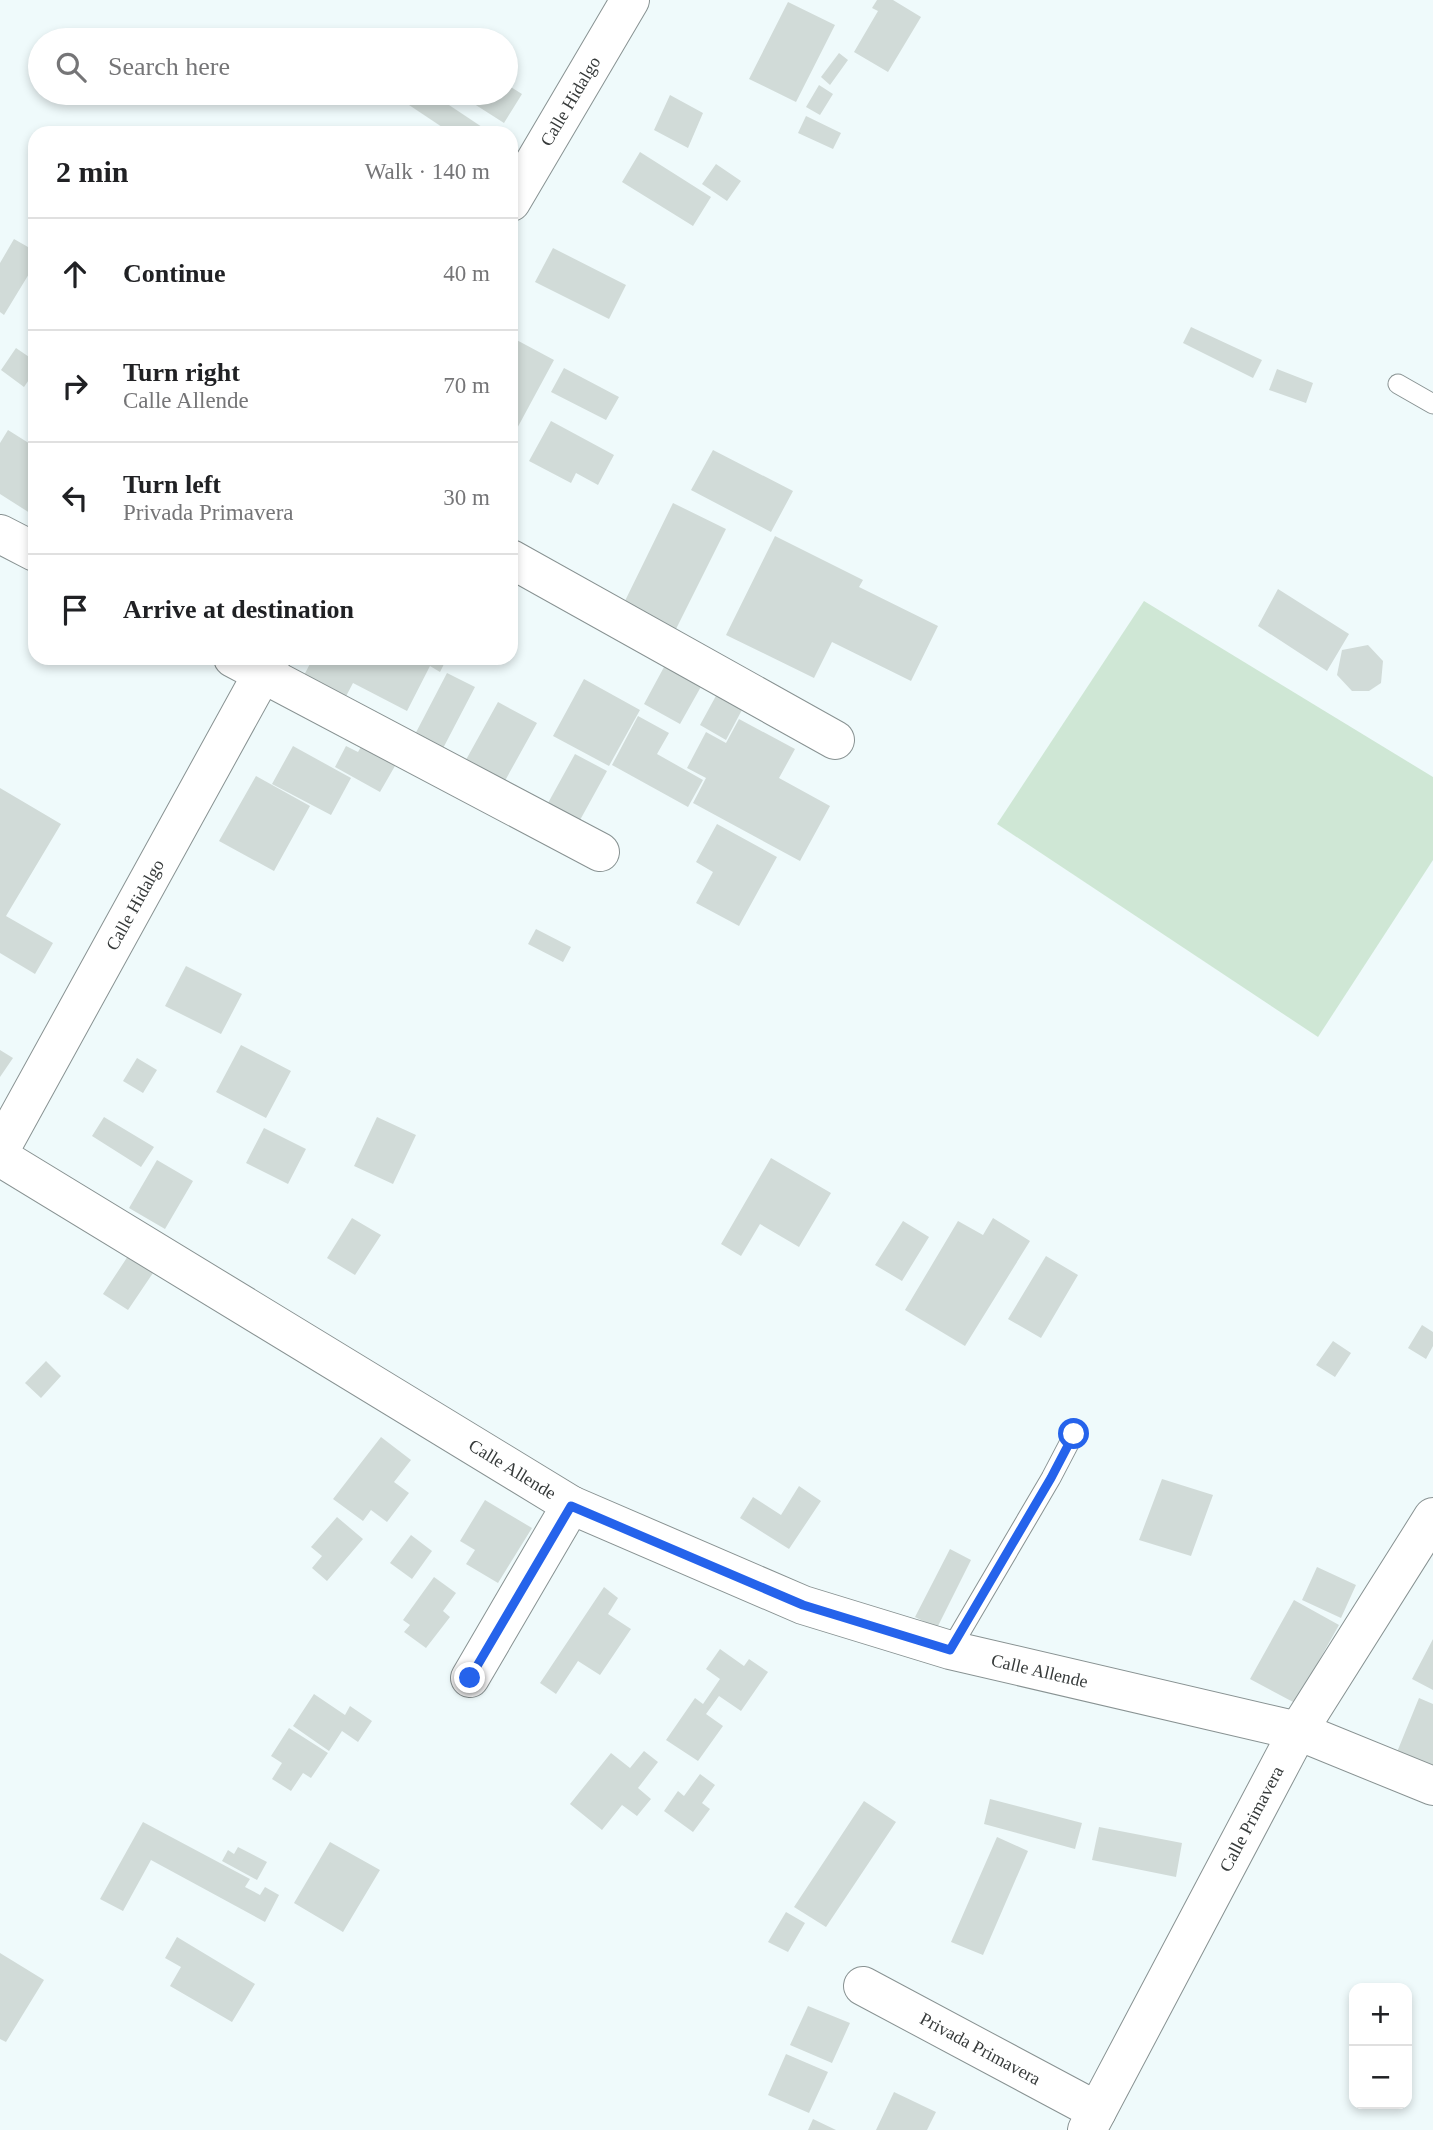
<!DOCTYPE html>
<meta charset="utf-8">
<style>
body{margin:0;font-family:"Times New Roman",serif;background:#f2f2f2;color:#202124}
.controls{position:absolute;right:21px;bottom:21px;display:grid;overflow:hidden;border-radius:14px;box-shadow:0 4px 10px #0003}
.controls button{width:63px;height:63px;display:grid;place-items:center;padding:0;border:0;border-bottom:2px solid #e0e0e0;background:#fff;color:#202124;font:35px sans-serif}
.stop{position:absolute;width:21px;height:21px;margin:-16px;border:5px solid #2563eb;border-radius:50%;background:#fff}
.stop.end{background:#2563eb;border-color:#fff;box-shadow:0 2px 7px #0008}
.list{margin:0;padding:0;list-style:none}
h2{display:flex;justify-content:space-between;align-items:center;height:91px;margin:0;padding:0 28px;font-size:30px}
h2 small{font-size:23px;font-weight:400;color:#757577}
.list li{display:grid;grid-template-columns:46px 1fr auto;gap:21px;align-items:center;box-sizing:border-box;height:112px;padding:0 28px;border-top:2px solid #e0e0e0}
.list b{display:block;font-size:26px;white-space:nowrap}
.list p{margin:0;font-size:23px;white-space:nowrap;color:#757577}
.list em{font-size:23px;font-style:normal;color:#757577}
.icon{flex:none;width:38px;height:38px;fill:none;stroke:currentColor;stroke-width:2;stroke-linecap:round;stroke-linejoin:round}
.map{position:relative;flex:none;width:1433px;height:2130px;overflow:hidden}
.search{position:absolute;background:#fff;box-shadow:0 4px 10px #0003;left:28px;top:28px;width:490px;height:77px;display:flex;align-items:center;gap:18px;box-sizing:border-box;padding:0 24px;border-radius:38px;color:#757577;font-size:26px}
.panel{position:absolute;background:#fff;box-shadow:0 4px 10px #0003;left:28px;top:126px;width:490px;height:539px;border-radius:21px}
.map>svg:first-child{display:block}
.green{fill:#cfe7d5}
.building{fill:#d1dbd8}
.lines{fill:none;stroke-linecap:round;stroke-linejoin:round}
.lane-casing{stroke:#889292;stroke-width:21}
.street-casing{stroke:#889292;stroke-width:40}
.lane{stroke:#fff;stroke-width:19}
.street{stroke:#fff;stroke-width:38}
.route{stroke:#2563eb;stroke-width:9}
.labels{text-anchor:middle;stroke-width:6;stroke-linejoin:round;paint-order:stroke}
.street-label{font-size:18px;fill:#363a3a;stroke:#effafb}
</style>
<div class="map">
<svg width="1433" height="2130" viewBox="0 0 1433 2130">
<rect width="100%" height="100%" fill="#effafb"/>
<path class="green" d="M1144 601 1433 777V860L1318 1037 997 824Z"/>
<path class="building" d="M877 0H893L921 17 888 72 854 52 878 11 872 8Z
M788 2 835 25 796 102 749 79Z
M423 31 438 40H417Z
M839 53 848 60 830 85 821 77Z
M506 84 522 94 504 123 457 93H506Z
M819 85 833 94 820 115 806 107Z
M391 93H431L491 133H451Z
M670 95 703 113 688 148 654 130Z
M806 116 841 133 833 149 798 133Z
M640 152 711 197 693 226 622 182Z
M716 164 741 181 727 201 702 184Z
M14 239 35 251V264L4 315 0 312V263Z
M553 248 626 285 609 319 535 282Z
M1191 327 1262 360 1253 378 1183 343Z
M511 337 554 360 514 434 511 432Z
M16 348 35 361V371L24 387 1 370Z
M564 368 619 397 606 420 551 392Z
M1277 369 1313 383 1306 403 1269 390Z
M551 421 614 455 598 485 576 473 571 483 529 461Z
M8 430 35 447 33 515 0 494V443Z
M713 450 793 491 771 532 691 490Z
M673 503 726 529 674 633 622 607Z
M775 536 863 580 859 587 938 626 911 681 832 642 814 678 726 635Z
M1278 589 1349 634 1327 671 1258 626Z
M1368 645 1383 661 1381 683 1369 691H1352L1337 675 1342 650Z
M670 656 707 676 680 724 644 704Z
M313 658H447L440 672 430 666 407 711 353 683 343 702 301 681Z
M447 673 475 687 439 756 411 742Z
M584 679 640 710 609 766 553 736Z
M717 694 743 708 726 740 700 725Z
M498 702 537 723 501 788 462 767Z
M638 716 669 733 657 754 703 780 688 807 612 765Z
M739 719 795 749 779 778 830 806 800 861 693 803 706 778 687 768 706 732 726 743Z
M365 740 399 759 380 792 335 767 346 746 358 752Z
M293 746 351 778 331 815 272 784Z
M575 754 607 771 574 831 542 814Z
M256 776 310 806 274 871 219 841Z
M0 788 61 824 6 916 53 943 35 974 0 953Z
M717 824 777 857 739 926 696 903 713 872 696 862Z
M536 929 571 947 563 962 528 944Z
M186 966 242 994 221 1034 165 1006Z
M241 1045 291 1071 266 1118 216 1092Z
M0 1050 13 1058 0 1077Z
M137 1058 157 1070 143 1093 123 1081Z
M104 1117 154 1147 141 1167 92 1136Z
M377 1117 416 1135 393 1184 354 1166Z
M264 1128 306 1149 288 1184 246 1163Z
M771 1158 831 1193 799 1247 760 1224 741 1256 721 1244Z
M157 1160 193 1181 165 1229 129 1208Z
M352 1218 381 1235 355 1275 327 1258Z
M993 1218 1030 1241 965 1346 905 1310 958 1221 983 1235Z
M903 1221 929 1237 902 1281 875 1265Z
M130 1253 155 1270 128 1310 103 1294Z
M1046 1256 1078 1275 1041 1338 1008 1319Z
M1422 1325 1433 1332V1346L1426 1359 1408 1348Z
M1333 1341 1351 1353 1335 1377 1316 1365Z
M46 1361 61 1376 41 1398 25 1383Z
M381 1437 411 1460 394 1482 409 1493 387 1522 371 1510 363 1521 333 1499Z
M1162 1479 1213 1495 1191 1556 1139 1540Z
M799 1486 821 1501 789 1549 740 1518 753 1497 781 1515Z
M485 1500 532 1528 498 1583 466 1564 475 1550 460 1541Z
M337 1517 363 1539 327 1581 312 1568 322 1556 311 1547Z
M411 1535 432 1551 412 1579 390 1563Z
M950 1549 971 1560 937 1628 915 1617Z
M1317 1567 1356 1585 1341 1618 1302 1600Z
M434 1577 456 1593 443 1611 450 1617 426 1648 404 1632 410 1625 403 1620Z
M604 1587 618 1598 608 1614 631 1629 600 1675 578 1661 556 1694 540 1683Z
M1294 1600 1339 1625 1295 1703 1250 1679Z
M1433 1639V1690L1412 1679Z
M720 1649 744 1666 749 1659 768 1672 741 1711 719 1696 706 1714 723 1726 698 1761 666 1740 695 1698 703 1704 720 1679 706 1669Z
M314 1694 345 1715 350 1706 372 1721 358 1742 342 1731 329 1751 293 1726Z
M1419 1698 1433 1704V1773L1395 1757Z
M289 1728 328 1753 311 1778 303 1773 291 1791 272 1779 282 1763 271 1756Z
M644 1751 658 1762 638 1788 651 1799 637 1816 622 1805 602 1830 570 1804 611 1753 630 1768Z
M700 1774 715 1785 702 1803 710 1809 693 1832 664 1811 678 1791 684 1796Z
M990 1799 1082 1823 1075 1849 984 1824Z
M864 1801 896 1822 826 1927 794 1907Z
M143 1822 250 1879 245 1887 260 1895 265 1887 279 1895 265 1922 151 1860 123 1911 100 1899Z
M1099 1827 1182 1843 1176 1877 1092 1860Z
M997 1837 1028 1851 983 1955 951 1942Z
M330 1842 380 1870 343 1932 294 1903Z
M238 1847 267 1862 257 1880 222 1861 228 1850 234 1854Z
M786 1912 805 1923 788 1952 768 1942Z
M177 1937 255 1984 232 2022 170 1986 181 1967 165 1958Z
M0 1953 44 1980 6 2042 0 2039Z
M808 2006 850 2023 832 2063 790 2045Z
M786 2054 828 2072 809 2113 768 2095Z
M894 2092 936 2112 927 2130H876Z
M813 2119 836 2130H808Z"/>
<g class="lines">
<g class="lane-casing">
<path id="lane" d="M1398 384 1433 404
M950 1650 1051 1478 1074 1434"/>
</g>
<g class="street-casing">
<g id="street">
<path id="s1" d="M511 202 630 0"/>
<path d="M0 534 35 552"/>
<path d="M511 559 835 740"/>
<path d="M233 658 600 852"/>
<path id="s2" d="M0 1150 271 658"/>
<path id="s3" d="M0 1157 571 1505 803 1605 950 1650 1298 1731 1433 1786"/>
<path d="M470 1678 571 1505"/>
<path id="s4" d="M863 1986 1097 2111"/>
<path id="s5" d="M1087 2130 1298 1731 1433 1517"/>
</g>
</g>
<use href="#lane" class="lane"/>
<use href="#street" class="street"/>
</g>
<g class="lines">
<path class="route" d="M470 1678 571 1506 803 1605 950 1650 1051 1478 1074 1434"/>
</g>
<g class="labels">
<g class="street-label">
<text dy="6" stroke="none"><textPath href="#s1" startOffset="117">Calle Hidalgo</textPath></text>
<text dy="6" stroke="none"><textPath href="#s2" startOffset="280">Calle Hidalgo</textPath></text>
<text dy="6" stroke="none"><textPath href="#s3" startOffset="600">Calle Allende</textPath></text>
<text dy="6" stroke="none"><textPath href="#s3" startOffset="1167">Calle Allende</textPath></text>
<text dy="6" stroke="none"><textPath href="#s5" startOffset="352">Calle Primavera</textPath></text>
<text dy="6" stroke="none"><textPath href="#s4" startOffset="133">Privada Primavera</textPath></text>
</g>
</g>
</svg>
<div class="controls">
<button>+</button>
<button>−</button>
</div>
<div class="stop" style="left:1074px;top:1434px"></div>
<div class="stop end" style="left:470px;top:1678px"></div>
<div class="search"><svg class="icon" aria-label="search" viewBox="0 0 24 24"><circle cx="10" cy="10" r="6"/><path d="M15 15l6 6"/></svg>Search here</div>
<section class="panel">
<h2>2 min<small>Walk · 140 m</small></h2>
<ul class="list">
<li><svg class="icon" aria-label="ahead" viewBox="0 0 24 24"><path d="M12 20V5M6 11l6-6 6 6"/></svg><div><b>Continue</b></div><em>40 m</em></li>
<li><svg class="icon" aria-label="right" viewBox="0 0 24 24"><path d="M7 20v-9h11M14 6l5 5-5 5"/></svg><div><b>Turn right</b><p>Calle Allende</p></div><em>70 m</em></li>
<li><svg class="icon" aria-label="left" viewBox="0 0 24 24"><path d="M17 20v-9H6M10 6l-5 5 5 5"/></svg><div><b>Turn left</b><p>Privada Primavera</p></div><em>30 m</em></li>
<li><svg class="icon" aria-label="arrive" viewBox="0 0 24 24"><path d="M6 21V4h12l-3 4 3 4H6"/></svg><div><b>Arrive at destination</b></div></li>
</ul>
</section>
</div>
